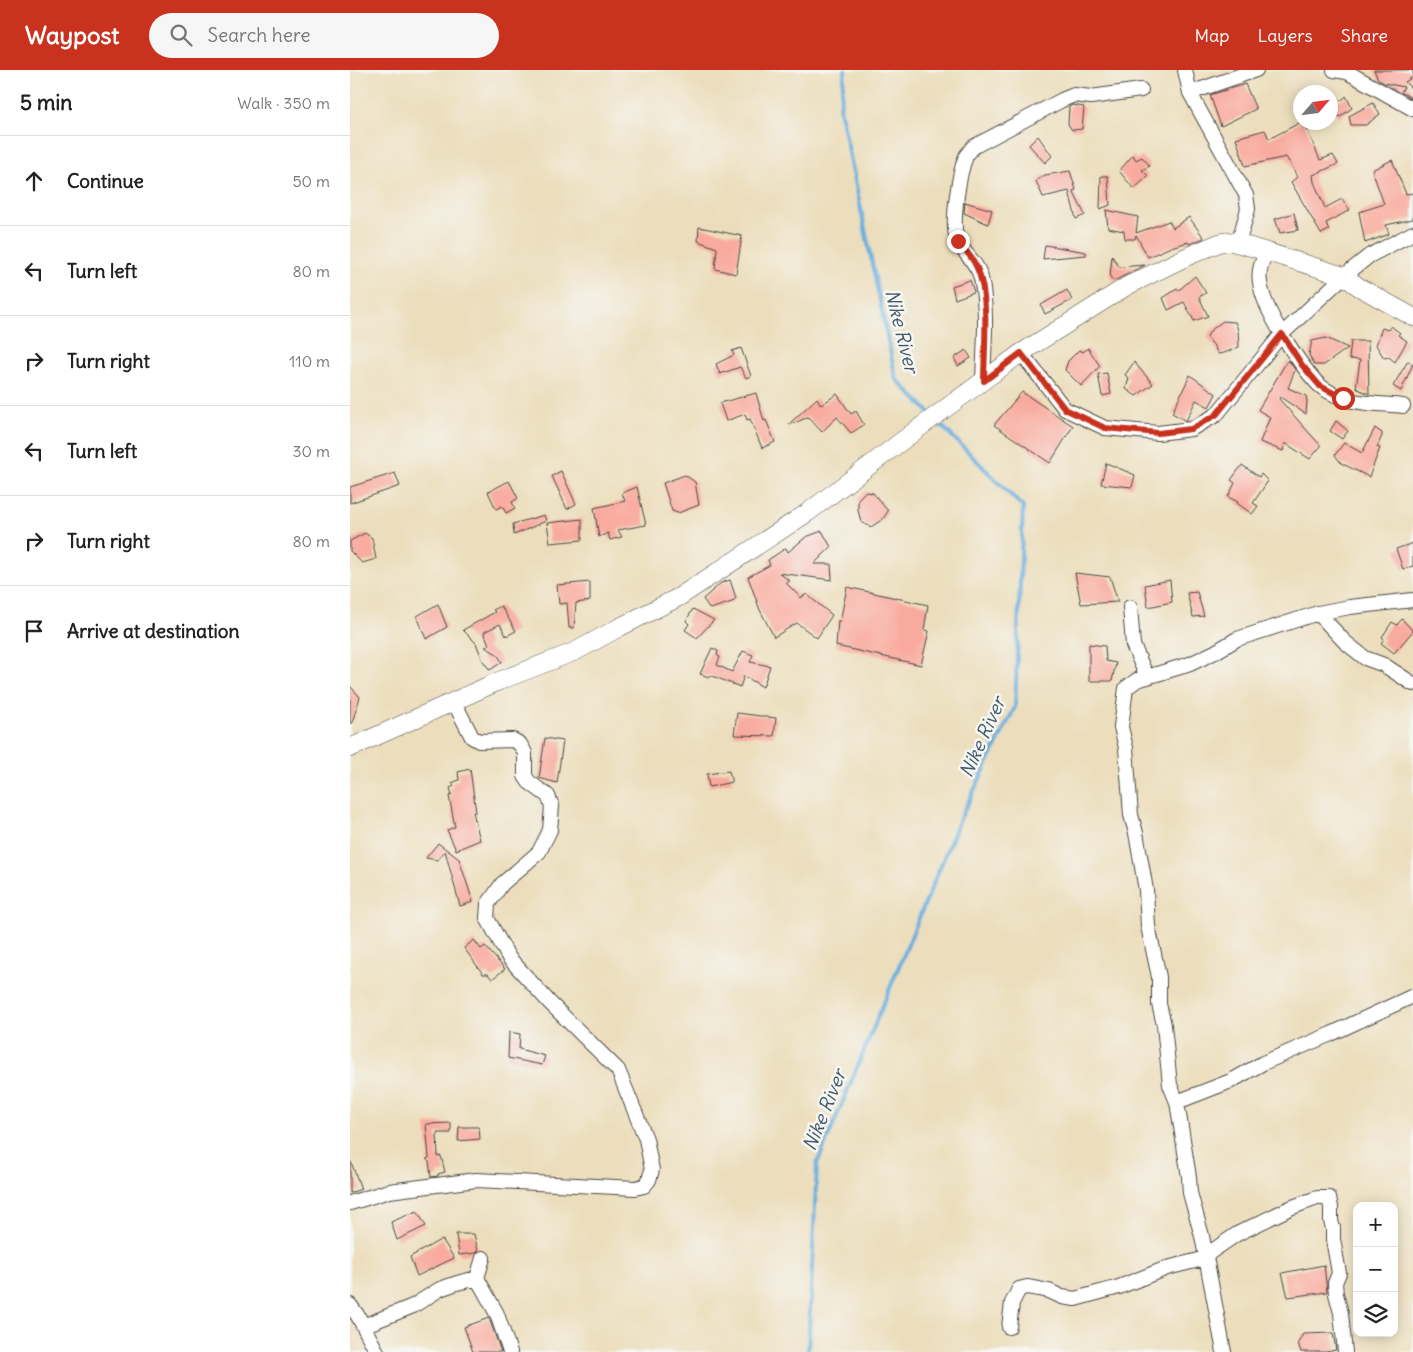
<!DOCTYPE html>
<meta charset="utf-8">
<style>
body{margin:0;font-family:Delius,sans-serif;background:#f6f6f6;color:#222}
.controls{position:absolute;right:15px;bottom:15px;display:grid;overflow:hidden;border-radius:10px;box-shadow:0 2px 12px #0003}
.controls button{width:45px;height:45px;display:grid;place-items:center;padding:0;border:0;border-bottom:1px solid #e0e0e0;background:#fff;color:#222;font:25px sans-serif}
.compass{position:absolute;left:943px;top:15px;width:45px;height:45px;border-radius:50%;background:#fff;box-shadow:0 2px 12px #0003;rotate:62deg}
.stop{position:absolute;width:15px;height:15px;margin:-11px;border:4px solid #c8321e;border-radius:50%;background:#fff}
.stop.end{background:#c8321e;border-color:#fff;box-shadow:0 1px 5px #0008}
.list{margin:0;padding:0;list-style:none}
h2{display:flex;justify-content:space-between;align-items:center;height:65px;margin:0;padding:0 20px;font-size:21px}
h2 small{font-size:16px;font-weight:400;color:#767676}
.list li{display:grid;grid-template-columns:32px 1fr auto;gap:15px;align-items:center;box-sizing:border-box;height:90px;padding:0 20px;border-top:1px solid #e0e0e0}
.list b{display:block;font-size:19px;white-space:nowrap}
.list em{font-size:16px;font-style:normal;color:#767676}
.icon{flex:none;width:28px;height:28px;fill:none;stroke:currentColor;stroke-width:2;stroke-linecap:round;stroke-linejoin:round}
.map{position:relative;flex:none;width:1063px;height:1282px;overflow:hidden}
header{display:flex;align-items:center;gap:30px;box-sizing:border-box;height:70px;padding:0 25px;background:#c8321e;color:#fff}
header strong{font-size:24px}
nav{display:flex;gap:28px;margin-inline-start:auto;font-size:18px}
.search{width:350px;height:45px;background:#f6f6f6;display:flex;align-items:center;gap:12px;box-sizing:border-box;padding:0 18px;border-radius:28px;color:#767676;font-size:19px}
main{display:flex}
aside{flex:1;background:#fff}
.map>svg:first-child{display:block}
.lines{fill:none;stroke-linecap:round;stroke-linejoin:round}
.stream{stroke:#69afdf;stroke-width:4}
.building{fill:#f9aa9e}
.minor-casing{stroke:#484641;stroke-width:16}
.tertiary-casing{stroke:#484641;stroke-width:19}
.minor{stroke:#fff;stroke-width:14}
.tertiary{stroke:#fff;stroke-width:18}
.route{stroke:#c8321e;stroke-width:6}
.labels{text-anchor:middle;stroke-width:5;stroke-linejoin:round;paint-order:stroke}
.water-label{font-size:19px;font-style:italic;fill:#41596a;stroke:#f6f6f2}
</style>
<header>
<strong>Waypost</strong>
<div class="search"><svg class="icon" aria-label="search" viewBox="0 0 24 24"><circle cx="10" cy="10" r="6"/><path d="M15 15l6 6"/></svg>Search here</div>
<nav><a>Map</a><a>Layers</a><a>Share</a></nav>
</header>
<main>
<aside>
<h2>5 min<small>Walk · 350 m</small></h2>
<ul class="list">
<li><svg class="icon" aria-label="ahead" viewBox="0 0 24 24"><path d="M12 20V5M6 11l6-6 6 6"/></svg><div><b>Continue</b></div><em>50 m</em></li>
<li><svg class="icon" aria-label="left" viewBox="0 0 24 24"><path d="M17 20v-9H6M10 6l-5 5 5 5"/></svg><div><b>Turn left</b></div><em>80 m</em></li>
<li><svg class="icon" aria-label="right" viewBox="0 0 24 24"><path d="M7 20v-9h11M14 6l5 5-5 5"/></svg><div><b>Turn right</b></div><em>110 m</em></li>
<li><svg class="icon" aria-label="left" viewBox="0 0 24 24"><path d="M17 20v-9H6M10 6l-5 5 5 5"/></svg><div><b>Turn left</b></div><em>30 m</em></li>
<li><svg class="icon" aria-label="right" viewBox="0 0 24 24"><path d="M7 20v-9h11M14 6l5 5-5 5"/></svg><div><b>Turn right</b></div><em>80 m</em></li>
<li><svg class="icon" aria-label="arrive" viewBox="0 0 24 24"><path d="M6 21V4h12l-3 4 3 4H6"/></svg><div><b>Arrive at destination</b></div></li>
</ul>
</aside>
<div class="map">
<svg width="1063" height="1282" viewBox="0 0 1063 1282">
<rect width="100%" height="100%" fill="#f6f6f2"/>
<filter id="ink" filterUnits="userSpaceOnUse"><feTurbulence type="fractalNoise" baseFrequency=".02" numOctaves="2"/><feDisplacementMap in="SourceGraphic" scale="10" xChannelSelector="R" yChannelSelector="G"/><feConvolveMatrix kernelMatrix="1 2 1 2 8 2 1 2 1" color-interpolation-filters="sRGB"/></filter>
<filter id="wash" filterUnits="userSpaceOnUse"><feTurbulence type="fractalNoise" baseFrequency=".0096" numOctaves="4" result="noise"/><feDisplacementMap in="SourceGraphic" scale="20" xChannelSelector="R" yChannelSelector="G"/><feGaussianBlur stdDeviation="1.12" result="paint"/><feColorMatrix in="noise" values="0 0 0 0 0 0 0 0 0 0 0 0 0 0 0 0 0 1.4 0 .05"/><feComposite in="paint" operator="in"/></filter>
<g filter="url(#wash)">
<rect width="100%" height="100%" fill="#ecdebc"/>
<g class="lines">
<path class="stream" d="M495 0 490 38 546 309 580 343
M458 1282 467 1094 610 749 665 637 673 437 586 350"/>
</g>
<g id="blocks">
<path class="building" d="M1024 0H1063V7L1055 12 1063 20V29L1051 22 1054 17 1034 13 1028 9Z
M895 14 906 39 871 56 860 25Z
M996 26 1002 38 990 47 980 39V31L992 30Z
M1023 33 1030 44 1016 55H1001L999 46Z
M722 35 734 37 732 59 722 60 718 54 719 37Z
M951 52H954L970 90 983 85 988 94 963 105 964 112 975 138 992 129 1000 140 976 153 979 160 971 164 941 112 947 107 940 92H939L936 87 895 96 886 68 915 60 919 69Z
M688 66 702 86 695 93 679 75Z
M783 85 786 90 792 87 800 96 792 100 798 106 784 119 769 101Z
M1042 90 1056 124 1063 123V149L1036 155 1039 164 1015 173 1009 142 1034 134 1022 100Z
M720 101 726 120 723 121 735 145 726 149 719 121 693 127 686 111 695 105Z
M751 106H758L760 135 750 139Z
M615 132 642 140 638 154 614 143Z
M756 140 788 147 786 163 819 151 823 158 839 147 854 168 839 174 838 172 821 177 798 187 786 165 785 169H775L774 161 758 158Z
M944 143 948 160 930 163 925 149Z
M349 157 392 166 386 204 365 199 367 178 348 171Z
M695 175 736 182V185L693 189Z
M762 186 769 197 795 195 764 211 760 207Z
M845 206 856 223 849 227 858 246 844 251 834 232 818 240 813 228 827 219 828 221Z
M620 210 624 222 605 229 602 216Z
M717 220 722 230 695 244 691 235Z
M873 251 885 252 888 260 889 277 874 283 868 284 864 276 857 267 860 261Z
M1041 256 1050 263 1048 265 1057 271 1045 292 1039 287 1034 288 1026 275 1032 258 1038 260Z
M976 268 998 278 974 295H964L959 285 962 271Z
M1001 271H1018L1019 324 1006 318 1010 290 999 289Z
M391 278 401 306 396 308 390 297 370 304 366 294 384 285 382 281Z
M738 278 750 296 731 316 715 300 718 291 729 280 733 282Z
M616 280 621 288 608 296 604 288Z
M937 291 940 292 945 300 938 318 956 326 957 331 956 344 930 327 929 329 971 376 960 389 935 373 933 381 910 372 920 347 908 340Z
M1058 291 1063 294 1051 321 1043 316Z
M784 292 803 314 786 326 776 319 779 308 775 305Z
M757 303 761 324 752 326 748 304Z
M840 305 866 324 859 337 846 330 836 351 822 343Z
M672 322 723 356 700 393 644 355Z
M406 323 414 351 416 350 425 372 412 378 400 349 397 350 395 344 376 351 370 333Z
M487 324 501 344 506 341 514 355 501 363 487 347 472 362 458 347 440 355 439 354 467 328 471 335Z
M986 351 998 361 992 369 980 361Z
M1025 358 1032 363V366L1027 377 1030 378 1019 407 991 393 985 385 994 373 1012 383Z
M756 393 785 405 782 417 751 414Z
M892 395 909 407 911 404 918 411 903 433 908 436 902 444 887 433 888 432 878 427 885 413 881 410Z
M211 401 226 434 217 439 202 406Z
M45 403 50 416 0 433V417Z
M335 405 345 412 349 435 328 443 322 441 313 413Z
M159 411 168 428 162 432 165 438 156 443 152 436 146 439 138 422Z
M287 417 296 455 268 460 272 467 260 470 258 463 249 467 244 438 275 431 272 423Z
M515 422 523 423 538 441 533 449 521 457 511 452 508 440V429Z
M194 445 196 451 164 465 163 454Z
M232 449V470L200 473 197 453Z
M472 461 481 477 464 494H481L482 510 429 503 440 511 436 513 451 528 456 524 482 545 467 568 447 553 424 567 410 540 398 507 420 495 418 490 436 478 438 482 456 467Z
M15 463 22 468 26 489 12 493 0 481V471Z
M1063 473V496L1053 499 1046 479Z
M725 503 760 507 768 532 731 534Z
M380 510 386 528 382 532 360 539 353 529 371 513Z
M820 510 822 532 798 537 795 515Z
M240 512V531L226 533 224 558H219L217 533 209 534 207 515Z
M497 517 578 535 574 560 579 561 571 595 486 576 488 550 490 552Z
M847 522 854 546 843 547 837 523Z
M88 534 97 557 76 569 67 546Z
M151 536 166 561 156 566 150 554 134 562 139 575 135 577 147 584 152 592 140 600 133 591 126 573 113 560 145 542 143 540Z
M343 539 364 550 347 568 335 560 339 554 336 551Z
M1052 549 1063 561 1044 583 1031 573 1034 569 1032 567 1042 552 1047 555Z
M739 574 755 576 756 591 766 593 762 611H739Z
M362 578 368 581 367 585 370 587 367 595 382 602 393 581 403 585 400 592 420 596 413 617 394 606 390 617 360 605 359 607 350 604Z
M0 616 10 627 2 653H0Z
M387 643 426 648 424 666 384 665Z
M195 668 213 671 207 713 189 708Z
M120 699 126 742H123L130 770 106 780 97 760 105 757 99 726 102 725 100 718 104 716 102 713 109 710 108 702Z
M379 701 382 712 359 717 357 704Z
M88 773 109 789 123 832 110 836 95 781 87 790 76 788Z
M124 870 131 879 135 876 155 899 142 909 138 904H133L114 878Z
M159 962 170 964 169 979 195 986 192 995 158 988Z
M101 1053V1063H87L88 1087 91 1086 95 1102 88 1104V1106L81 1107 79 1092 76 1089 79 1088 76 1054Z
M109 1057H129L130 1069 108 1071Z
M1 1092 11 1119 0 1123V1093Z
M67 1141 76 1156 47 1170 41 1152Z
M106 1164H124L128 1181 126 1183 109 1185Z
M92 1169 104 1188 67 1206 60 1187Z
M974 1195 977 1222 938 1227 932 1203Z
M139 1248 151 1282H123L114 1257Z
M983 1263 986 1280 976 1282H951L948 1273 953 1264Z"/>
</g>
</g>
<g filter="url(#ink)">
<use href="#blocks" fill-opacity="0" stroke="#484641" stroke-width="1"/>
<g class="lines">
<g class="minor-casing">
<path id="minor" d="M835 0 840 23 896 125 898 139 888 174
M984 0 997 2 1063 39
M840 23 906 0
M916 182C912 192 908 201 910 212 913 240 949 294 968 314 974 320 985 325 992 328 1007 334 1036 334 1053 336
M671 283 715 339 755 358 808 363 841 359 866 345 932 264 994 206 1019 186 1063 163
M633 311C634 277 638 241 631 208 627 191 612 183 607 169 601 153 609 103 616 86 618 83 621 80 623 77L712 30 724 25 741 27 791 20
M780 537 783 575 797 607
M968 543 995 572 1015 588 1034 595 1063 614
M827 1032 881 1011 913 993 981 964 1063 926
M0 1133 39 1121 126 1110 285 1118 294 1116 299 1110 302 1100 296 1069 268 1000 200 933 159 888 137 848 138 834 152 814 189 782 200 760 202 736 198 726 179 712 175 706V683L170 674 163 670 129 671 122 667 104 632
M133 1188 127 1208 147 1244 160 1282
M0 1235 8 1246 27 1282
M13 1256 63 1236 90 1219 107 1213 127 1208
M659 1257 662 1233 669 1219 677 1217 689 1219 699 1221 712 1227 725 1229 769 1217 817 1198 849 1190 887 1164 940 1138 967 1128H979L981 1137V1151L983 1158V1169L989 1203 985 1213 986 1224 991 1243 995 1282
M874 1282 852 1166 840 1123 839 1107 827 1032 820 1015 814 955 809 934V907L798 856 796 820 786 763 781 745 776 678 771 657 776 618 787 610 840 594 865 582 887 569 968 543 1000 537 1063 530"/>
</g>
<g class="tertiary-casing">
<path id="tertiary" d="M0 678 149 611 226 581 270 557 329 527 457 443 573 355 671 283 777 216 836 187 869 173 878 171 901 177 994 206 1009 217 1063 247"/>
</g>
<use href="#minor" class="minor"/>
<use href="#tertiary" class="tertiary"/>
</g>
</g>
<g class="lines" filter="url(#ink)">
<path class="route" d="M608 171C613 178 620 185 624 192 641 221 634 278 634 311L671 283 715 339 755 358 808 363 841 359 866 345 932 264 952 295 970 316 993 328"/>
</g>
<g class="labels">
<g class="water-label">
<text transform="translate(552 261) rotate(76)" y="7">Nike River</text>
<text transform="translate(632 667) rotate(-66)" y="7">Nike River</text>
<text transform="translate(474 1040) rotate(-68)" y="7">Nike River</text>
</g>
</g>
</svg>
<div class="controls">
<button>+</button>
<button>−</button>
<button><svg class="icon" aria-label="layers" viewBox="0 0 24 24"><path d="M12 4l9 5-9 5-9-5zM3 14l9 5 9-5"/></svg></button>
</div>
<svg class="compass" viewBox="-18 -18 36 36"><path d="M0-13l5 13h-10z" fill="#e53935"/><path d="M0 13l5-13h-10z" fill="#767676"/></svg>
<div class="stop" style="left:993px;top:328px"></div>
<div class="stop end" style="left:608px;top:171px"></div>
</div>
</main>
